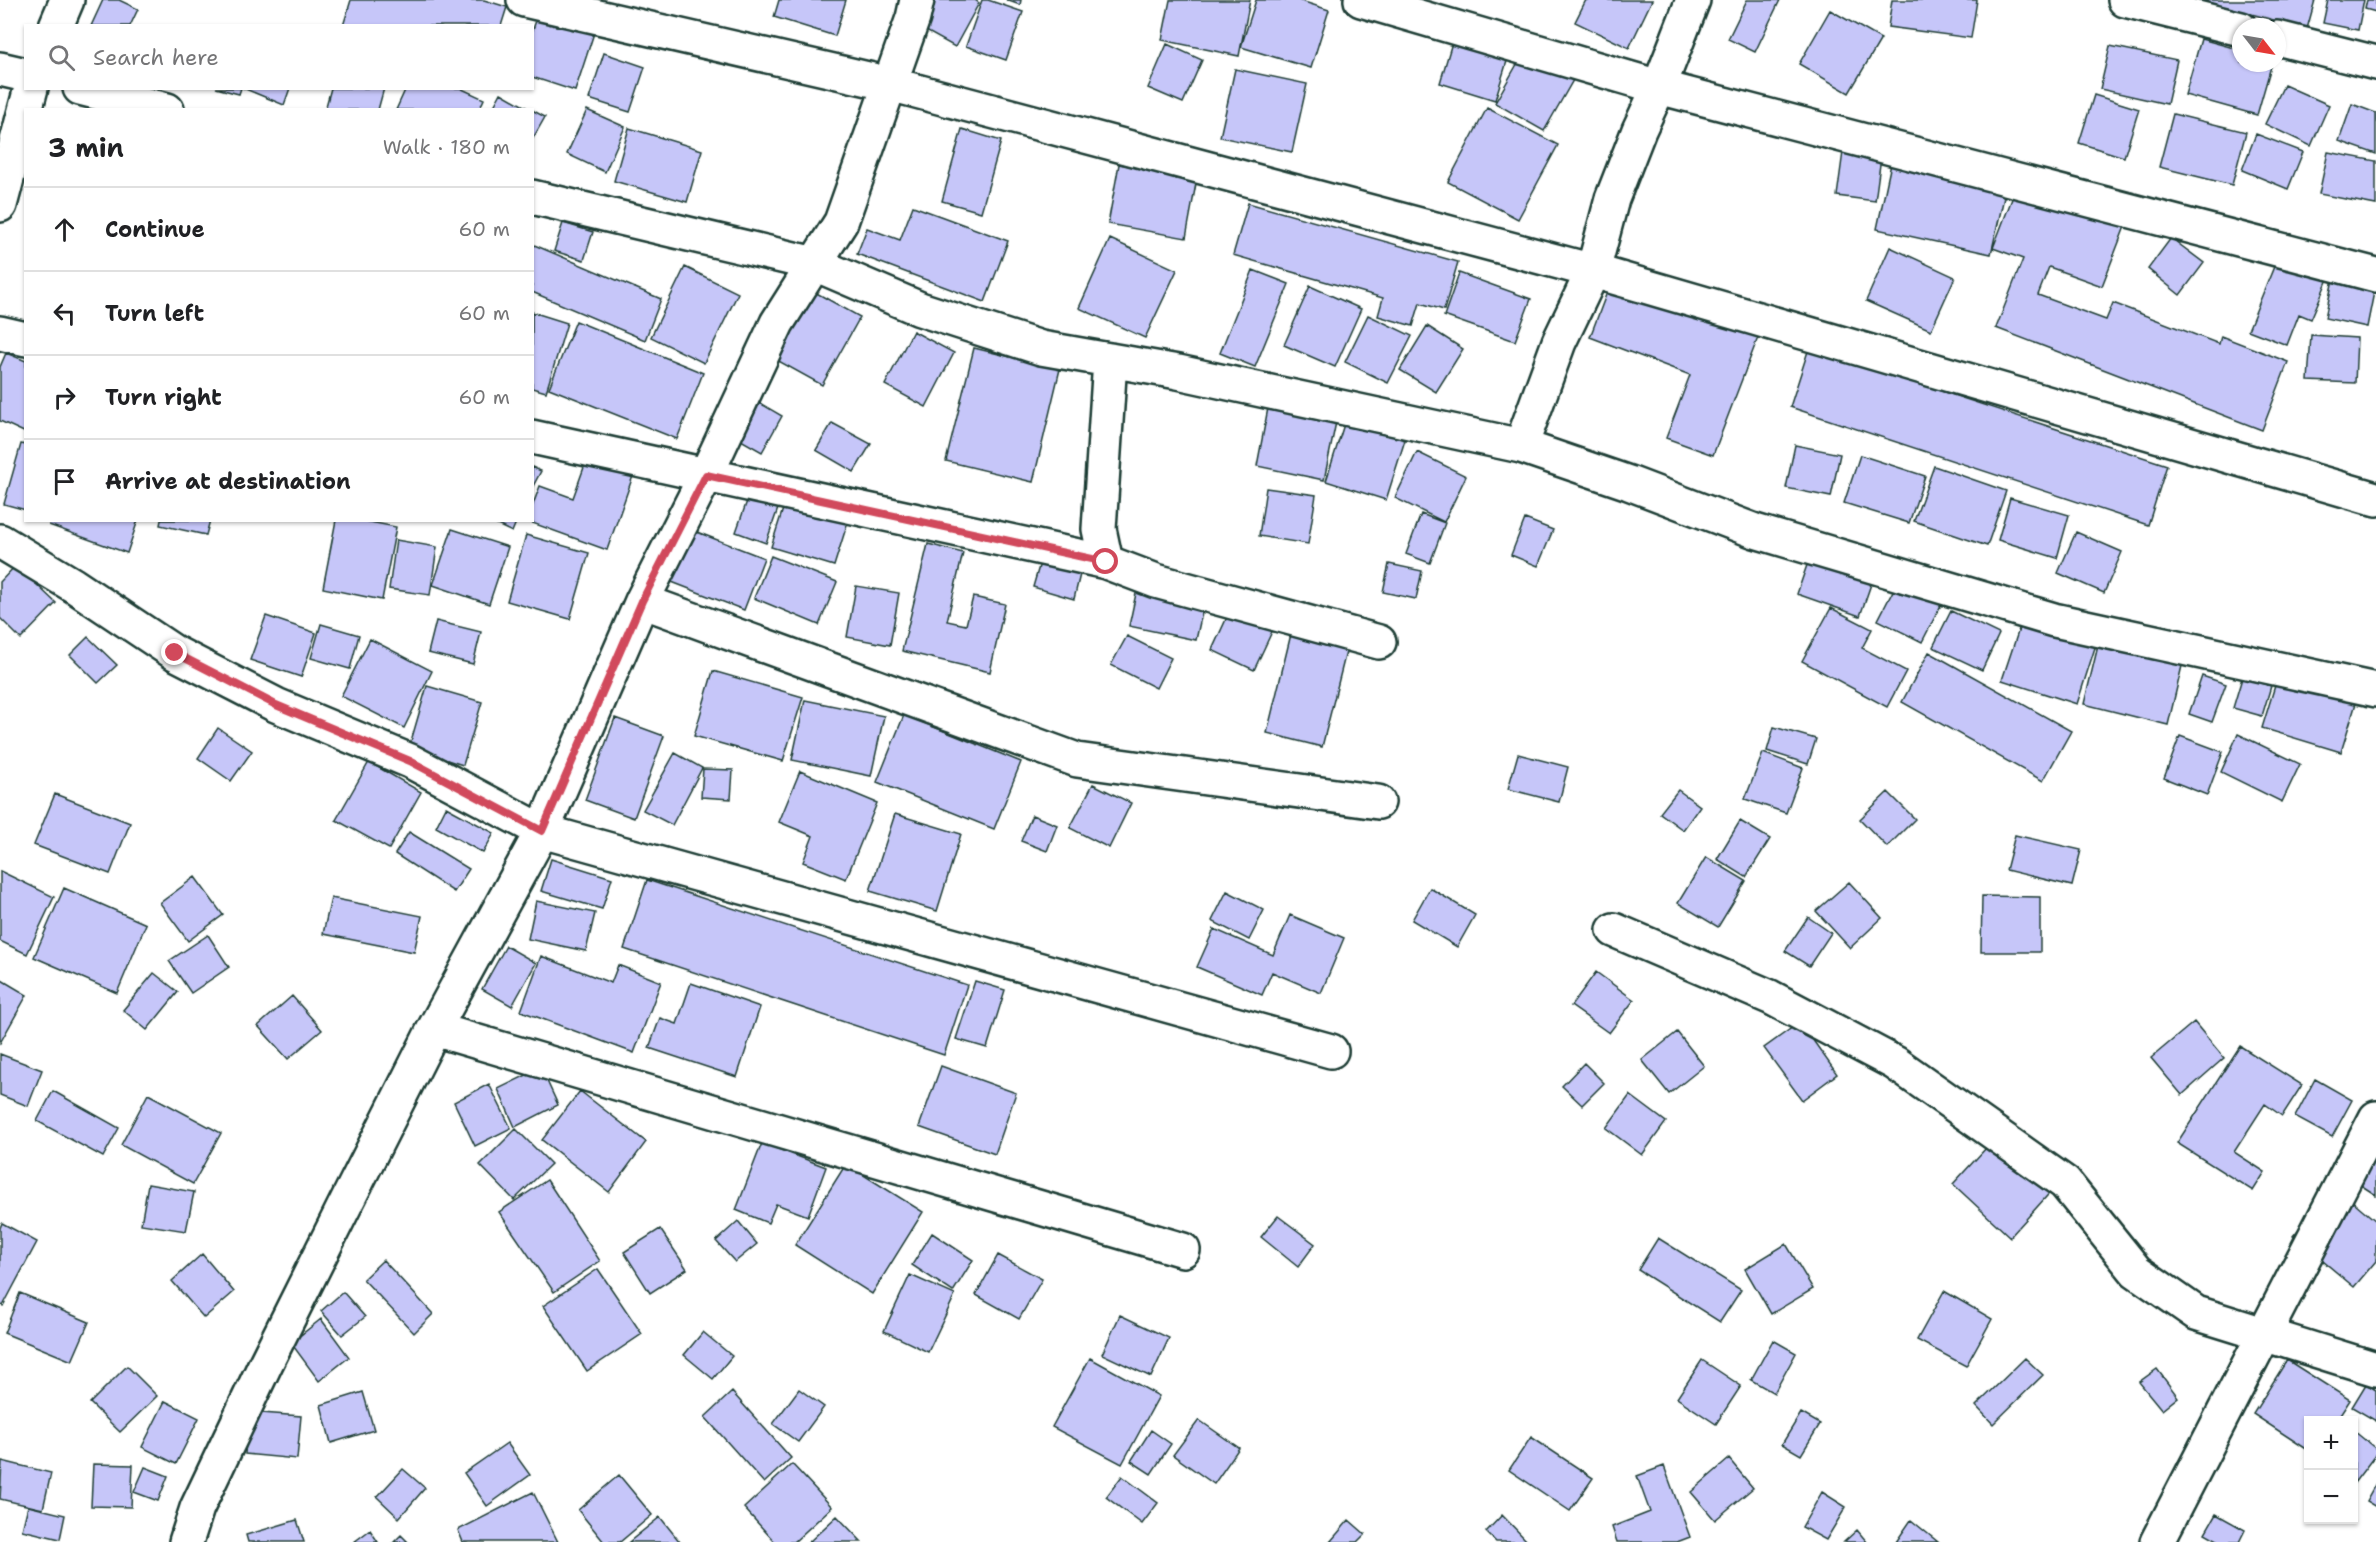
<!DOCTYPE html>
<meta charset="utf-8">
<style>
body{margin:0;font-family:"Shantell Sans",sans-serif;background:#f6f6f6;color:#202124}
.controls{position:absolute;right:18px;bottom:18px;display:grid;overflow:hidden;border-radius:0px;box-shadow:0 2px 4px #0004}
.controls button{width:54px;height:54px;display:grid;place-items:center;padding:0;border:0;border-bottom:2px solid #e0e0e0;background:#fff;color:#202124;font:30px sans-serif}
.compass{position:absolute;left:2232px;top:18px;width:54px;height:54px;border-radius:50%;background:#fff;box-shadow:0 2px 4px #0004;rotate:121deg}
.stop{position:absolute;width:18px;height:18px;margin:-14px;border:4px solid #d1495b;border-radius:50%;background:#fff}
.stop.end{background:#d1495b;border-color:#fff;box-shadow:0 2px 6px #0008}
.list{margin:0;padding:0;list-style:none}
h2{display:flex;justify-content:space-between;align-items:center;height:78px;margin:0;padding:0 24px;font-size:26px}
h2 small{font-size:20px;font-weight:400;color:#757577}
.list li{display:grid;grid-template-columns:39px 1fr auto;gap:18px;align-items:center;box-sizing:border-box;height:84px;padding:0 24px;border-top:2px solid #e0e0e0}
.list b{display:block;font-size:22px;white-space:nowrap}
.list em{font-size:20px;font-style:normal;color:#757577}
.icon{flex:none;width:33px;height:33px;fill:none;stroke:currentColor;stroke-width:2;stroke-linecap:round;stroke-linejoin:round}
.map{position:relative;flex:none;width:2376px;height:1542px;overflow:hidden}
.search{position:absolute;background:#fff;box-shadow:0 2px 4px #0004;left:24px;top:24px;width:510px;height:66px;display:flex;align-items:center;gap:15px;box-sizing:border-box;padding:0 21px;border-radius:0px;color:#757577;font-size:22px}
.panel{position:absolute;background:#fff;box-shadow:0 2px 4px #0004;left:24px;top:108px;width:510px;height:414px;border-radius:0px}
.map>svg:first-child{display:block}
.building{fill:#c6c6f9;stroke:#1f3d34;stroke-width:1.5}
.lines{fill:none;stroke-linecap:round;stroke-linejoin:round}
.minor-casing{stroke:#1f3d34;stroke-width:38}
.minor{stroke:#fff;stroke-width:33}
.route{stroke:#d1495b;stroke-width:8}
</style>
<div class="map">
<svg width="2376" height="1542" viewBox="0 0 2376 1542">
<rect width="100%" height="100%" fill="#fff"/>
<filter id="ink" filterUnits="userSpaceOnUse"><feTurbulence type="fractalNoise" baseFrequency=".0167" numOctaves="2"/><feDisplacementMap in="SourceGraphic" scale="12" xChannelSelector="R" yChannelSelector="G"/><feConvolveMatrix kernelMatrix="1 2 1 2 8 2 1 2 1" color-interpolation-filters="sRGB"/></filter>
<g filter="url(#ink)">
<path class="building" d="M103 0H119L138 9 130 26H91Z
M351 0H484L507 7 501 26H343Z
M779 0H846L835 36 774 17Z
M931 0H975L979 3 955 47 917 26Z
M982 0H988L1023 12 1006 60 966 46Z
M1006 0H1021L1020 5Z
M1170 0H1250L1239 56 1162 40Z
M1256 0H1298L1329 10 1311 68 1241 47Z
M1586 0H1652L1629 48 1575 22Z
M1747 0H1780L1755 52 1728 39Z
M1892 0H1977L1971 38 1888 27Z
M2199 0H2315L2307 29Z
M2328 0H2364L2358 30 2323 23Z
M2367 0H2376V12L2365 9Z
M1830 10 1881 39 1849 93 1799 64Z
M538 15 594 33 575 91 532 77V32Z
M1456 29 1512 45 1495 100 1440 83Z
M2201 39 2241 50V63H2272L2257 115 2185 95Z
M1167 44 1202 60 1183 103 1148 88Z
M2110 46 2177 60 2167 104 2100 89Z
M1524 52 1573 80 1544 131 1495 103Z
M604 53 645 67 630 112 589 99Z
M1235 69 1307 84 1292 152 1220 137Z
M2284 85 2329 105 2311 146 2265 124Z
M216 88H241L239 94Z
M243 88H290L284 105Z
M331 88H384L378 110H325Z
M406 88H460L484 99 479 110H396Z
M501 93 531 110H492Z
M2094 95 2139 109 2124 157 2079 143Z
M2352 104 2376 113V154L2339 141Z
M1487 108 1558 145 1518 219 1448 182Z
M532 110 545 117 532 140Z
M587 110 625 127 605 172 567 154Z
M2173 114 2246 132 2232 185 2159 167Z
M629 128 702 150 687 202 614 181Z
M962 129 1001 141 981 212 942 201Z
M2256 134 2303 152 2288 189 2242 170Z
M1843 152 1881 157 1875 201 1837 196Z
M2328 152 2376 161V205L2319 194Z
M1892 159 2007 184 1991 254 1877 229Z
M1119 164 1197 178 1186 238 1108 224Z
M2018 183 2126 224 2102 286 2049 267 2038 295 2106 320 2113 303 2219 344 2221 336 2288 362 2262 430 1996 328 2023 259 1993 248Z
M1248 203 1458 262 1444 310 1420 303 1413 326 1378 316 1383 298 1233 255Z
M913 206 1008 241 985 302 857 254 867 228 900 240Z
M563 223 593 232 584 260 554 251Z
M2171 238 2204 263 2180 295 2148 269Z
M1110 239 1177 270 1145 338 1079 308Z
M532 244 661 299 645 340 532 292Z
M1890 247 1955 277 1931 330 1866 301Z
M2280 252 2331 272 2311 319 2299 314 2287 345 2248 330Z
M685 267 738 293 704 363 651 337Z
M1253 270 1289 284 1255 367 1220 353Z
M1459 273 1531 299 1515 341 1444 316Z
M2334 274 2376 282 2367 327 2325 318Z
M1612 279 1759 335 1713 455 1666 438 1690 375 1590 337Z
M802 285 860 317 822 385 764 353Z
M1310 286 1361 309 1335 367 1284 345Z
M532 312 567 323 546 392 532 388Z
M1368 315 1412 336 1388 383 1345 362Z
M576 321 703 373 677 439 549 388Z
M1427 326 1463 349 1436 392 1400 370Z
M913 331 954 353 926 407 885 385Z
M2311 335 2357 338 2355 383 2308 381Z
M974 348 1060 369 1033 482 946 461Z
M1809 348 2167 465 2148 525 1790 407Z
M6 353 26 361V433L0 421V367Z
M746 395 782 416 762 452 725 431Z
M1268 408 1336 422 1324 480 1257 466Z
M1345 421 1405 440 1386 500 1326 481Z
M832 423 871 444 854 472 816 450Z
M21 444 26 445V510L4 504Z
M1795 445 1840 454 1831 497 1786 488Z
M1417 452 1466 476 1444 522 1395 498Z
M1860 455 1925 476 1909 523 1844 503Z
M587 459 633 476 607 550 527 521 532 520V507L540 486 573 498Z
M1934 466 2006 491 1987 546 1914 521Z
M532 467 541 471 532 488Z
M752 487 782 497 766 543 736 532Z
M1266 488 1316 495 1308 544 1259 536Z
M788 493 851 512 834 566 771 547Z
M2010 498 2069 515 2057 558 1998 540Z
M1421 514 1445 523 1430 563 1406 554Z
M1525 519 1553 530 1538 566 1511 555Z
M51 520H138L127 553 49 525Z
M161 520H210L206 535 160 525Z
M336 520H360L396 527 382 600 323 588Z
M487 520H517L512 532Z
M684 527 764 558 744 610 664 579Z
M452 529 508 547 489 604 433 585Z
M2076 532 2122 552 2104 593 2058 573Z
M526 535 589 553 570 619 507 601Z
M1816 539 1879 561 1860 616 1797 594Z
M396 540 437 547 430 595 389 589Z
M928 544 963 553 947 621 966 625 973 597 1005 604 990 672 902 651Z
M771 556 837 582 819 625 754 598Z
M1042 556 1082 566 1074 599 1033 587Z
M1389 564 1422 571 1416 599 1383 592Z
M16 565 56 603 21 639 0 618V582Z
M1140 575 1207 590 1196 640 1129 626Z
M1897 583 1941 605 1922 642 1878 620Z
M856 586 899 593 890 645 847 637Z
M1234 602 1277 621 1254 670 1212 650Z
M1831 608 1872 629 1862 648 1906 671 1887 707 1802 661Z
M1951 611 1999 634 1982 670 1933 647Z
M2025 611 2099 635 2077 704 2002 680Z
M266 616 316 633 301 677 250 660Z
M436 621 481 632 473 664 428 653Z
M321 624 359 635 350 669 311 658Z
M2102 629 2186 649 2168 725 2084 704Z
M1291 634 1347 648 1322 747 1267 733Z
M1127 636 1171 658 1156 688 1111 665Z
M88 637 117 665 98 683 70 655Z
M370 639 432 671 404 728 341 696Z
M1929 652 2071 731 2043 781 1902 702Z
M2281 666 2360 690 2341 752 2262 728Z
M713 671 803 697 783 761 694 736Z
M2202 676 2226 684 2212 722 2189 714Z
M2242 678 2271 686 2262 716 2233 708Z
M427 686 482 702 463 765 409 748Z
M805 700 884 716 871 776 792 760Z
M904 715 1021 762 994 829 877 782Z
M615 718 664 736 634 818 585 800Z
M1774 727 1816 739 1808 764 1767 751Z
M218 728 252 751 231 781 198 758Z
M2238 734 2300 764 2282 802 2221 772Z
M2180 736 2223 752 2207 795 2164 778Z
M675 753 702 768 672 825 643 810Z
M1763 753 1803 768 1786 813 1745 799Z
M1518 754 1568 767 1559 802 1508 789Z
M369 762 421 792 389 849 336 820Z
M703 769 733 770 731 799 701 797Z
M800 771 877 803 846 879 803 862 813 836 779 822Z
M1093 784 1131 803 1109 848 1070 828Z
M1678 790 1700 806 1683 830 1660 813Z
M1888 792 1915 819 1887 847 1860 819Z
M55 794 130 823 110 874 34 845Z
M446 807 494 833 483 853 436 827Z
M895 814 961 834 937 911 870 891Z
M1032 815 1057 825 1047 851 1021 841Z
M1740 821 1770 839 1746 877 1717 859Z
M409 832 469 869 454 892 395 854Z
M2015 835 2081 850 2072 886 2006 870Z
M1706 857 1746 881 1718 927 1678 903Z
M551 859 612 878 602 909 541 891Z
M0 871 54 897 27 954 0 941Z
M195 877 223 915 188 941 160 903Z
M647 880 967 985 944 1055 624 949Z
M1849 882 1882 918 1850 948 1816 911Z
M64 888 146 924 117 993 34 957Z
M1430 888 1475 915 1457 947 1412 920Z
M1227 891 1264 910 1249 940 1212 921Z
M1982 896 2040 897V952H1981Z
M331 898 422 916 414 952 323 934Z
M536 901 595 913 586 951 528 939Z
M1290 915 1344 938 1321 993 1272 972 1262 995 1197 967 1214 929 1273 955Z
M1808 917 1831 933 1809 966 1785 951Z
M208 935 229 967 191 993 169 961Z
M506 946 536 963 512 1006 482 989Z
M541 956 611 983 618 965 661 982 634 1053 521 1011Z
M1596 972 1634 1000 1609 1033 1571 1006Z
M154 973 178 992 147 1030 123 1010Z
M0 979 27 995 0 1043Z
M975 981 1005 990 987 1048 956 1039Z
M691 983 760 1007 737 1077 649 1048 660 1018 677 1024Z
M292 996 322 1030 288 1059 258 1026Z
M1800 1022 1837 1074 1802 1100 1764 1048Z
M2194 1022 2224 1058 2182 1095 2151 1058Z
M1677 1032 1704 1066 1669 1094 1642 1060Z
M2240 1046 2302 1085 2282 1116 2265 1104 2234 1152 2265 1172 2253 1191 2177 1143Z
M0 1054 42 1070 28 1106 0 1095Z
M1584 1063 1604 1083 1582 1105 1562 1086Z
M941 1066 1016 1093 995 1154 919 1127Z
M541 1068 558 1105 515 1127 498 1089Z
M2315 1079 2352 1100 2332 1137 2295 1117Z
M489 1084 511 1128 475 1146 454 1102Z
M53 1091 119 1128 103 1157 37 1121Z
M580 1091 646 1142 609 1192 542 1140Z
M148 1094 221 1133 193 1184 121 1145Z
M1630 1095 1666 1122 1642 1155 1606 1128Z
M516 1129 551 1164 514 1200 480 1165Z
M2376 1134V1195L2342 1173Z
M1998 1135 2055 1187 2010 1237 1953 1184Z
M762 1143 826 1167 808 1216 776 1204 768 1223 736 1210Z
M846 1164 923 1212 872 1294 795 1245Z
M547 1180 600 1261 554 1292 499 1212Z
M148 1184 194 1192 186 1231 141 1224Z
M2335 1186 2376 1221V1261L2354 1287 2293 1236Z
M1278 1216 1315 1244 1298 1267 1261 1237Z
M738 1221 757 1244 735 1262 716 1241Z
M2 1223 37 1242 3 1306 0 1304V1228Z
M660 1229 687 1269 650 1293 624 1252Z
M932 1233 973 1260 953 1292 912 1265Z
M1658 1238 1741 1290 1720 1322 1638 1270Z
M1786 1244 1813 1289 1771 1314 1745 1269Z
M202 1254 234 1292 204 1318 172 1281Z
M998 1255 1042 1279 1019 1319 976 1295Z
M383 1260 433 1314 414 1333 363 1279Z
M598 1269 642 1334 587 1371 543 1306Z
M910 1275 955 1295 928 1352 884 1331Z
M1944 1291 1992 1319 1966 1366 1917 1340Z
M343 1292 365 1317 342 1335 321 1311Z
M20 1293 89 1322 72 1361 4 1333Z
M1120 1315 1169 1338 1151 1377 1102 1354Z
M321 1319 349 1357 319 1381 291 1343Z
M703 1332 732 1356 713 1379 684 1355Z
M1773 1340 1796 1353 1774 1393 1751 1380Z
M1090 1358 1159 1396 1122 1464 1052 1427Z
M2025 1358 2043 1375 1993 1424 1976 1406Z
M1702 1360 1741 1386 1716 1424 1677 1398Z
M2287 1360 2350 1400 2337 1420H2308V1450L2253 1414Z
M127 1366 157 1396 120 1432 90 1403Z
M2157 1369 2178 1397 2162 1410 2139 1382Z
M2366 1384 2376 1390V1421L2352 1407Z
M799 1389 824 1407 798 1442 773 1424Z
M363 1392 374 1430 331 1443 321 1405Z
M732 1392 791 1458 764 1483 705 1417Z
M165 1401 199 1418 176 1464 142 1447Z
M248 1412 301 1416 297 1459 245 1454Z
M1801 1413 1820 1424 1801 1455 1782 1444Z
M1199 1420 1239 1448 1214 1484 1173 1455Z
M1151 1430 1171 1444 1151 1474 1131 1461Z
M2354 1431 2376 1449V1454L2354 1483Z
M1531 1437 1593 1478 1570 1511 1509 1470Z
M507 1443 530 1475 487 1506 464 1473Z
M1729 1459 1753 1488 1715 1520 1691 1492Z
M2 1461 51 1473 43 1509 0 1499Z
M93 1464 133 1465 131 1507 91 1506Z
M792 1464 832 1507 794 1542H775L744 1508Z
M1664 1466 1690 1537 1677 1542H1617L1612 1527 1650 1512 1637 1476Z
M145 1467 168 1476 158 1501 134 1492Z
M403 1469 425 1488 399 1518 377 1497Z
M619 1475 652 1515 620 1542H604L578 1510Z
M1122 1476 1158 1503 1142 1524 1106 1497Z
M2376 1483V1507L2366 1501Z
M533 1492 558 1542H463L458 1530Z
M1822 1492 1846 1507 1826 1540 1802 1527Z
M28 1506 65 1515 60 1539 22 1530Z
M2216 1514 2245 1530 2239 1542H2221L2205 1533Z
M1502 1515 1528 1542H1496L1486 1532Z
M837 1516 862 1542H809Z
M660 1517 680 1542H629Z
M297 1520 304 1542H248L246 1535Z
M1349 1520 1365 1534 1357 1542H1330Z
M1911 1520 1938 1542H1896Z
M370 1530 378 1542H354Z
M1857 1530 1867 1542H1844Z
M401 1535 408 1542H394Z"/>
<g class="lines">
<g class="minor-casing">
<path id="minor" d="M524 0 890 84 1593 271 2376 499
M1361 0 1659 87 2376 275
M2125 0 2241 29
M56 26 67 0
M2277 38 2376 63
M0 69 26 75
M80 88 167 110
M532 197 815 264 920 309 1041 348 1178 372 1521 446 1629 483 1755 531 2054 620 2376 690
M0 205 31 88
M0 333 26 339
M1110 360 1099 529 1106 562 1156 581 1379 642
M532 437 1106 562
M1521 446 1559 342 1593 271 1612 199 1639 130 1659 87 1693 0
M0 541 73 585 175 653 276 705 410 761 542 831 1331 1051
M642 601 1077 760 1378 802
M1614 930 1770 997 1895 1063 2065 1183 2136 1271 2196 1313 2376 1369
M434 1029 1183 1250
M186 1542 197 1508 266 1363 348 1199 434 1029 542 831 642 601 706 475 777 323 841 222 913 18 917 0
M2157 1542 2376 1118"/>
</g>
<use href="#minor" class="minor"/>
</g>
</g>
<g class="lines" filter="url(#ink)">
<path class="route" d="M175 653 276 705 410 761 542 831 642 601 706 475 1106 562"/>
</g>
</svg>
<div class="controls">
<button>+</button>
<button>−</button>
</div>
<svg class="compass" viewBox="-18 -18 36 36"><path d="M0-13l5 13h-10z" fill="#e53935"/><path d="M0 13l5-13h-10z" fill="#757577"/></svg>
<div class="stop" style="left:1106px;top:562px"></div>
<div class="stop end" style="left:175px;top:653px"></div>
<div class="search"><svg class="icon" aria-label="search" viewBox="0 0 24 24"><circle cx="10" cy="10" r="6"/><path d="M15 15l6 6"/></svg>Search here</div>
<section class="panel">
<h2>3 min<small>Walk · 180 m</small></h2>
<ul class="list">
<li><svg class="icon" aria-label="ahead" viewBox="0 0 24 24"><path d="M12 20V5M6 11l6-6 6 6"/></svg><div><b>Continue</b></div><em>60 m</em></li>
<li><svg class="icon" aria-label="left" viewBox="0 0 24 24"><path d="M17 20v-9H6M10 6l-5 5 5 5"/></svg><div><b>Turn left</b></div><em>60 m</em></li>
<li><svg class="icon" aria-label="right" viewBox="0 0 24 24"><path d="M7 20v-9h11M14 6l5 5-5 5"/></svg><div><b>Turn right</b></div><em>60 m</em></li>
<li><svg class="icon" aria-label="arrive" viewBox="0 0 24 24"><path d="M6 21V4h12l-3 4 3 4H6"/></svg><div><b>Arrive at destination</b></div></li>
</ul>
</section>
</div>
